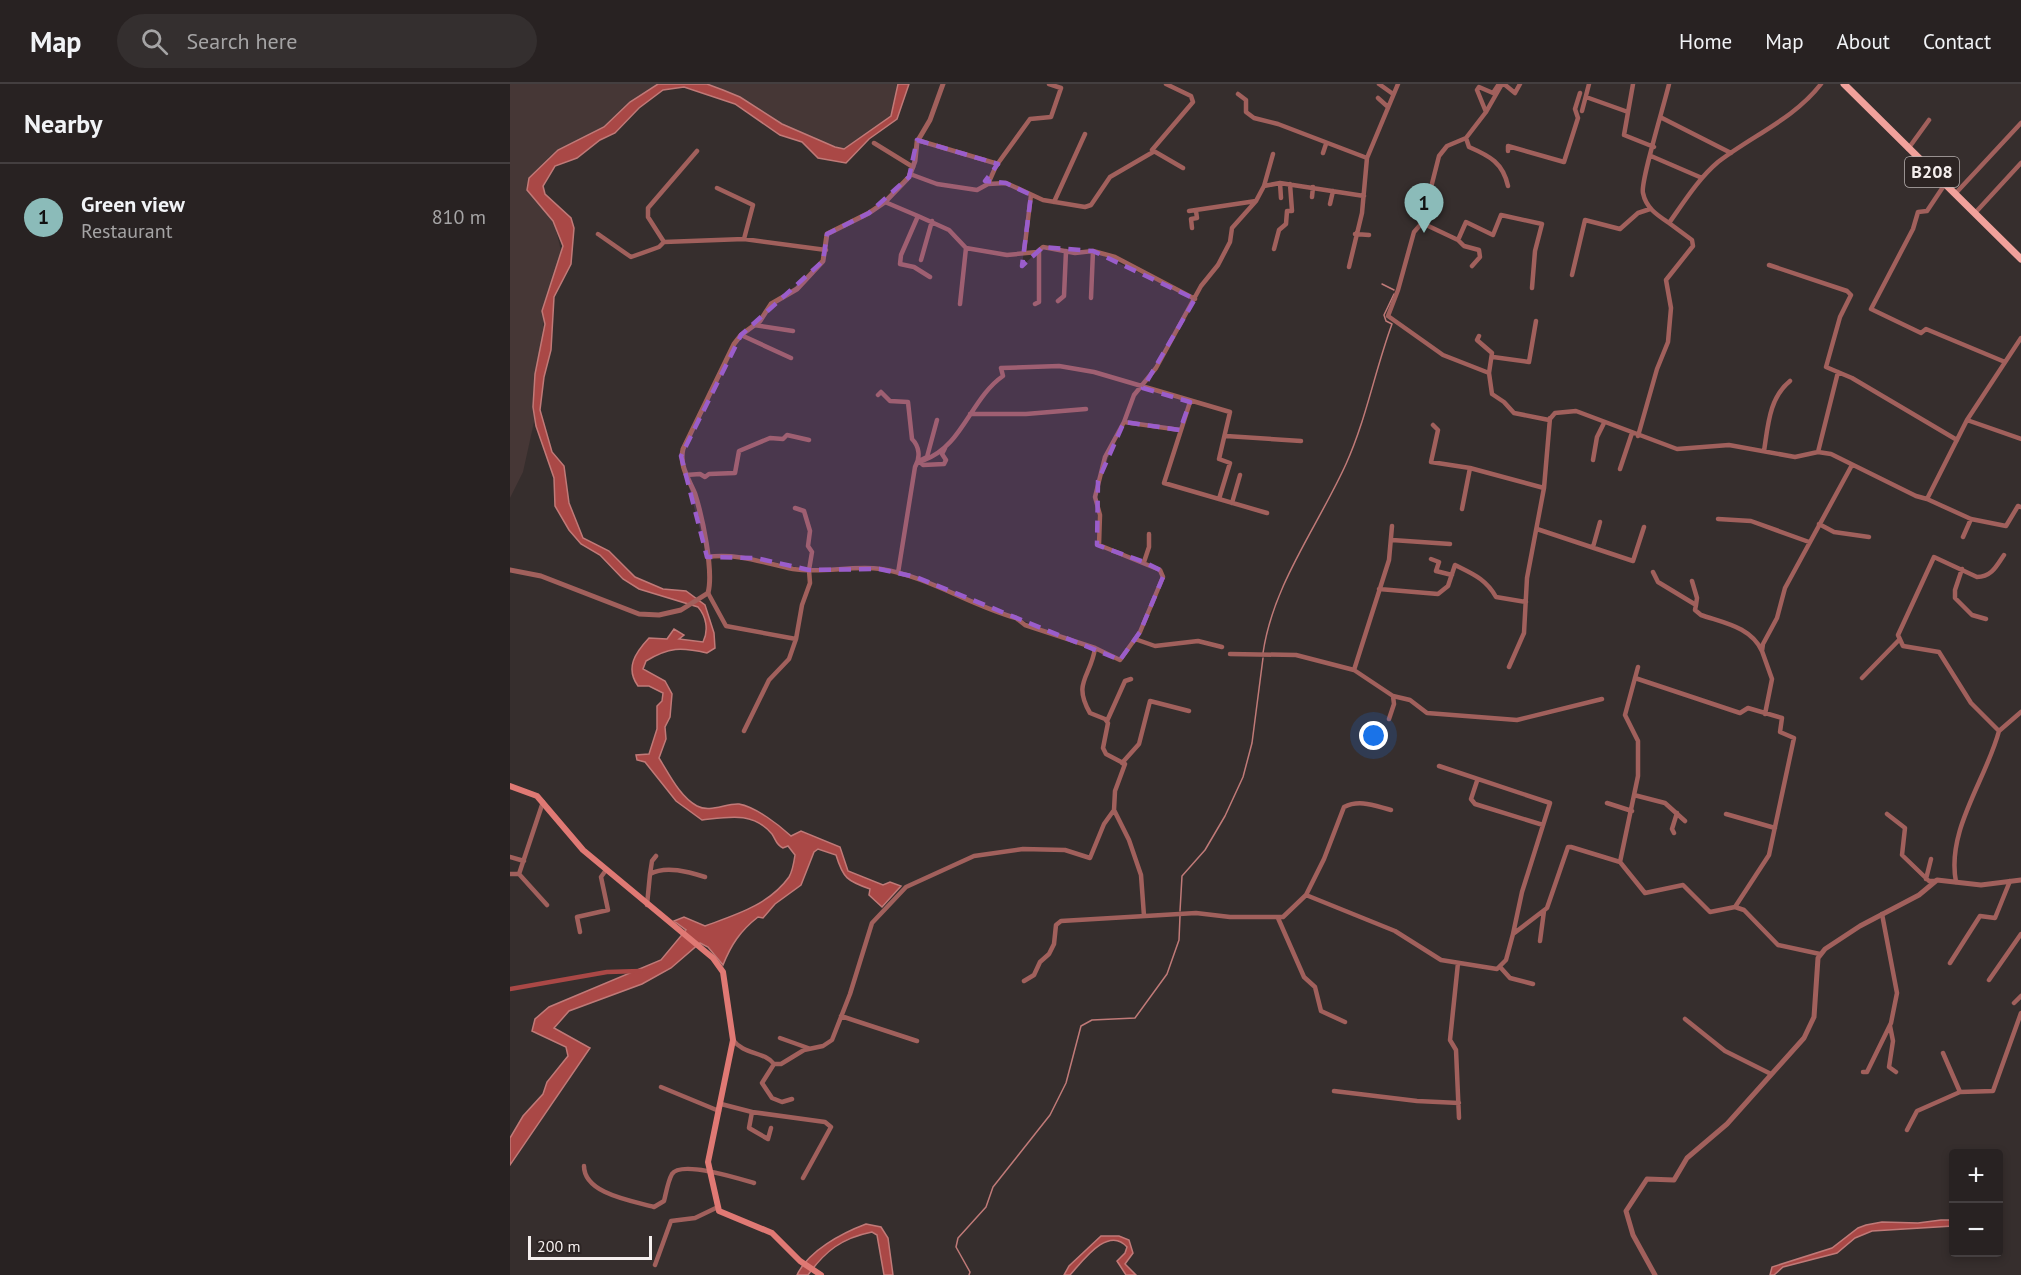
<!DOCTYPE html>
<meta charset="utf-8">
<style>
body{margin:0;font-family:"PT Sans",sans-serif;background:#342f2f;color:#f1f3f6}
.controls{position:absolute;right:18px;bottom:18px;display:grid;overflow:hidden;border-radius:6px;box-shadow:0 3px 9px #0003}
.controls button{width:54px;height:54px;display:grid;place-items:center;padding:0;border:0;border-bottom:2px solid #443f40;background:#282222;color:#f1f3f6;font:30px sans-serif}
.scale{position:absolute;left:18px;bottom:15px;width:124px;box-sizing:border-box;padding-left:6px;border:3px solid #f5efee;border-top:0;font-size:16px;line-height:21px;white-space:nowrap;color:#f5efee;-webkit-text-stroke:4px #2c2423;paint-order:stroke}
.you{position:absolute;left:864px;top:652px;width:21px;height:21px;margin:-15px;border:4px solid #fff;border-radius:50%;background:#1a73e8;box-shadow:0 0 0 9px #1a73e833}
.badge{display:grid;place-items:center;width:39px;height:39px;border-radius:50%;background:#8bbbb9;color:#111;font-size:20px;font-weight:700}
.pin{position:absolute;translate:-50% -50px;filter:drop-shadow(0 2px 3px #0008)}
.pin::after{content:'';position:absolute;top:32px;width:21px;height:18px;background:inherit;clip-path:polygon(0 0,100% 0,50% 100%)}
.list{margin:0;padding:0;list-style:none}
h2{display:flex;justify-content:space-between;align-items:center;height:78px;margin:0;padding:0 24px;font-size:26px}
h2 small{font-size:20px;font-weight:400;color:#a5a4a5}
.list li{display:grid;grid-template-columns:39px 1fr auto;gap:18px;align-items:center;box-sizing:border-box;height:108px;padding:0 24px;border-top:2px solid #443f40}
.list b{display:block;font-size:22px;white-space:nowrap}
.list p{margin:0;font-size:20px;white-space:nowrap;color:#a5a4a5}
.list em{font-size:20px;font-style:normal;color:#a5a4a5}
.icon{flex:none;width:33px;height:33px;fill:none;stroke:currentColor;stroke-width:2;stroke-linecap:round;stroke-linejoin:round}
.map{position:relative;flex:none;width:1511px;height:1191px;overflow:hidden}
header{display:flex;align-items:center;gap:36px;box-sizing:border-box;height:84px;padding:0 30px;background:#282222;border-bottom:2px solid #443f40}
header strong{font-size:28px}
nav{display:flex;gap:33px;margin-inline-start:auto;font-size:21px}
.search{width:420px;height:54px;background:#342f2f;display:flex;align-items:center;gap:15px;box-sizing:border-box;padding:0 21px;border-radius:33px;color:#a5a4a5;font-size:22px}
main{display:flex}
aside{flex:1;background:#282222}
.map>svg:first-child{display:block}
.built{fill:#463736}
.water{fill:#aa4846;stroke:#c07a78;stroke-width:1.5}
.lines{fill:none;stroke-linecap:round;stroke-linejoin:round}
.stream{stroke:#c07a78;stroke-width:1.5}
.canal{stroke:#aa4846;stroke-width:4.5}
.minor{stroke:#a1605c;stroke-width:4.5}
.tertiary{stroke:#a1605c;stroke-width:5}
.secondary{stroke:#e07974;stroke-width:6}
.primary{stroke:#f1a19b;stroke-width:7}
.marked{fill:#9a5dcb;fill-opacity:0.2;stroke:#9a5dcb;stroke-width:4.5;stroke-dasharray:12 8;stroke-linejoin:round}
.labels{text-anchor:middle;stroke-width:4.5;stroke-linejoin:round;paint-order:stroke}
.shield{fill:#2c2423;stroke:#b9b2b1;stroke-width:1.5}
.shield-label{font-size:18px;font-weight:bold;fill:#f5efee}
</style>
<header>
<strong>Map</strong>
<div class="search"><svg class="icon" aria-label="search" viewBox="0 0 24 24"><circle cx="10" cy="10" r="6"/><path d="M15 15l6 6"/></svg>Search here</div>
<nav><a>Home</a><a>Map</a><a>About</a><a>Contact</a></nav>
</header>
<main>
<aside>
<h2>Nearby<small></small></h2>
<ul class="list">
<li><span class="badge">1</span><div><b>Green view</b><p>Restaurant</p></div><em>810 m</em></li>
</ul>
</aside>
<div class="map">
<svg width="1511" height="1191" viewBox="0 0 1511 1191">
<rect width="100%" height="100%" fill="#362e2d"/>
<path class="built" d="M0 0H153L92 50 39 80 21 102 45 142 54 179 36 214 24 338 13 388 0 414Z
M194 0H387L381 32 334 65 305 61Z"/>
<path class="water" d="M148 0H197L213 6 230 13 272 40 325 63 334 65 381 32 388 0H399L387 35 359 55 336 79 308 74 292 58 270 51 225 20 174 3 153 6 129 24 105 49 90 56 67 74 45 82 33 102 35 110 61 134 64 144 61 180 44 213 41 266 34 293 30 326 42 368 54 382 59 419 73 454 99 467 125 493 153 505 176 507 195 521 204 549 205 564 197 569C171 563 159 563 136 577L133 585 155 597 162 610 160 633 155 643 156 655 149 674C159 690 170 713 187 722 200 729 216 719 229 720 246 723 269 741 281 752L291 747 330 763 338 787 373 801 380 798 391 802 372 823 359 811 360 805C337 797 333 794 326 771L308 765 304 768 291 801 265 820 253 834 248 833C230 847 221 861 213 881L198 863 190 859 161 884 132 900 59 927 44 944 80 964 0 1081V1054L13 1032 33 1010 37 998 58 972 56 963 22 947 25 935 39 923 151 876 176 846 164 837 174 833 195 842C225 831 259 821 279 793 282 788 284 778 285 771L278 762 273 764C266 761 266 756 262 750 243 727 218 733 192 736L166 717 135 678 127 676 126 671 139 670 147 645V622L152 617 153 609 139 602H128C115 584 125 569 139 554L157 555 164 545 174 551 169 555 193 558C199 546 196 532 188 523L129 505 113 495 90 471 71 460 59 446 45 422 44 394 26 342 23 323 25 290 35 240 32 227 53 162 43 137 17 106 19 94 48 66 94 43 120 18Z
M1431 1136H1443V1142L1362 1147 1345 1154 1327 1169 1273 1183 1264 1191H1260L1262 1183 1322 1164 1348 1144 1356 1141 1372 1138 1408 1139Z
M356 1140 371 1143 378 1154 383 1191H374L367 1151 362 1148C332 1154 315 1167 298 1191H287C298 1167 332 1149 356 1140Z
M591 1152H609L619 1156 623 1169 615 1180 626 1191H616L607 1177 615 1169 617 1163C598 1141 572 1178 560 1191H554L559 1182Z"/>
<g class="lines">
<path class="stream" d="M872 200 884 206
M753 569C763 500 808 442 836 380 856 336 865 286 882 240L876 237 874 231 884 210
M670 827 672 792 695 766 715 732 733 693 742 659 753 574
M459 1191 460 1188 446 1163 448 1154 476 1123 483 1103 540 1031 556 999 571 942 582 936 625 934 657 890 669 856 670 832"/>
<path class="canal" d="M0 905 97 888 131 887"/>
<path class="minor" d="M656 0 681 12 683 18 642 66 673 84
M869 0 883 10
M992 0 976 28 956 54 937 62 929 72 912 139 904 148 888 206 878 232 933 271 979 289 982 310 994 318 1004 329 1039 336 1045 329 1066 327 1167 365 1219 361 1285 373 1308 368 1321 370 1406 412 1417 415 1457 336 1511 254
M994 0 1005 9 1010 0
M1123 0 1114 51 1144 63
M1159 0C1155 18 1130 99 1133 109 1136 124 1147 131 1159 139
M728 10 736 16V28L744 34 768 40 857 74
M1076 13 1118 28
M868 14 878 23
M1072 27 1079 0
M976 28 967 6 969 3 983 9 989 0
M1152 34 1221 69
M956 54 959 63C980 72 993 79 998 102
M407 56 488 80
M364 59 403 83
M1398 65 1419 36
M187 67 138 124V133L154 158 234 155 316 166
M998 67V62L1054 78 1068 34 1065 25 1070 9
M813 69 816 60
M763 70 754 102 770 99 854 112
M1141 72 1192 94
M400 90 427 100 467 106 478 100 496 99 533 116 575 123 581 121 600 93 643 68
M770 99 771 114
M478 100 486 82 520 35 541 33 551 4 539 0
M1435 100 1417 127 1408 128 1403 145 1361 225 1411 249 1416 245 1495 278
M207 104 243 121 234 155
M1445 110 1511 39
M802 113 803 103
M375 118 408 132 391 171 390 180 404 183 420 193
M544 118 575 50
M820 120 823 107
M679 127 746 117 754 102
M1465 129 1511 79
M408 132 439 146 456 164 497 171 527 168 533 163 565 169 583 167 605 173 685 215
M912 139 948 156 954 162 969 166 970 173 962 182
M682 144 681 135 687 134 686 127
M88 150 121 173 149 163 154 158
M845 150 859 151
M948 156 956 138 983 151 991 131 1032 140 1025 167 1022 204
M764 165 769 146 776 140 777 127H782L780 100
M514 168 521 111
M411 176 422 137
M1259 181 1337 207 1341 211 1330 233 1316 283 1342 294 1447 356
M839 183 852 129 857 74 888 0
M1062 191 1075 136 1110 145 1128 129 1140 125
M581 214 583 167
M548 217 554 212 556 167
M450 220 456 164
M525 220 529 218V167
M244 241 283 247
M231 251 281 274
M969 252 967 256 982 269 979 289
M983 273 1019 278 1026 237
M368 311 371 308 380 317 398 318 402 355C409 362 411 373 405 383L388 489
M680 318 654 399 757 429
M460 330H516L576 325
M427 336 417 373 409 377 413 381 434 380 436 376 432 370 435 364
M1457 336 1511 355
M614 338 670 346
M923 341 928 346 921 378 960 384 1034 404
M716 352 791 357
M1128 352 1147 285 1158 258 1161 224 1156 196 1183 162 1182 156 1159 139C1174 118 1188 95 1208 78 1243 51 1284 35 1311 0
M1254 367C1258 342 1259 314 1280 297
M1308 368 1328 288
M414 376C452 363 461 314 493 292L491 284 549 282 584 288 720 328 709 375 720 379 709 415
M1083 376 1087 353 1094 339
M1110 385 1122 349
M176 391 190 390 195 393 199 390 225 389 229 367 260 354 273 355 277 351 299 356
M1417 415 1461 435 1496 442 1508 422 1511 423
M722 419 730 391
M952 425 960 384
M1208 435 1241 437 1299 458
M1309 440 1324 448 1359 453
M1027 445 1123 477 1134 443
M1453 453 1461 435
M882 456 940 460
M1083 463 1090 438
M197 473C228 469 254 479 283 485 312 490 342 481 371 485 420 493 459 521 506 534L515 541 585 564C581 593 562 598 580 629L595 635 598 639 593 664 596 670 615 680 605 707 604 726 619 756 631 791 634 832
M921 475 929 478 926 487 942 491
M634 478 639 463V450
M1452 485 1445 506V514L1462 531 1476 535
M1143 488 1148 498 1186 521 1185 526 1191 531C1214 539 1241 543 1252 567
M1182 497 1187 514 1186 521
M869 505 928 510 938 502 945 481C963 490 976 495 986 513L1016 518
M198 509 216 542 286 555
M625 555 645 562 688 557 712 563
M585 564 610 576 630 548 653 493 650 486 589 461 590 431 585 413 595 373 614 338 624 311 646 284 691 202 708 181 720 158 722 144 746 117
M720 570 786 571 844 586 883 612 884 620 879 635
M999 583 1014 549 1017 494 1034 404 1040 334
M844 586 879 476 882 442
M1125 594 1230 629 1238 624 1272 634 1270 648 1284 654 1259 771 1225 823
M1352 594 1388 557
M883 612 900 616 917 629 1007 636 1092 615
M1255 630 1262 595 1252 567 1253 560 1267 534 1275 504 1342 381
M597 637 615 597 621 595
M234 647 259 596 279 575 286 555 292 521 300 499 299 486 302 468 298 462 300 447 294 427 285 424
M1489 647 1511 628
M612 679 629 660 640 617 679 627
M929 682 1040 719 1012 808 1003 850
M967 697 961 715 965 720 1033 741
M1124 711 1155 719 1175 737
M1097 719 1122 727
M1216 730 1265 744
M1377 730 1395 744 1392 771 1419 797H1425
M1164 749 1162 745 1167 729
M0 773 14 777
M1110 778 1128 692V657L1115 631 1128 583
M0 790H9L33 718
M9 790 37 821
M140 790 142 777 146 772
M1416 795 1421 775
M1446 798C1436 746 1476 696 1489 647L1461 619 1429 568 1393 562 1388 551 1424 473 1467 493C1482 493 1487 481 1494 471
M796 811 885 847 931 876 987 885 996 876 1003 850 1037 824 1058 763H1061L1110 778 1135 809 1173 801 1200 828 1225 823 1234 826 1268 861 1310 870
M137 821 140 790C156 781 179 788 195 793
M768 834 794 893 805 903 811 927 835 938
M70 848 67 833 98 826 91 793 96 786
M1030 857 1034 827
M948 879 940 956 946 966 949 1034
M1440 879 1470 832 1485 834 1500 797
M991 884 1000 894 1023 900
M1479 896 1511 850
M514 897 524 891 530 878 539 870 544 860 546 841 551 837 686 829 720 833H773L796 811 814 775 834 723C850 715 865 722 881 726
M1504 919 1511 912
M331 932 407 957
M1175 935 1215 967 1261 990
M1380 942 1383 957 1379 983 1386 988
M270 954 298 964
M223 956C234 971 254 967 264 980H271L294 966 313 962 322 956 340 910 362 839 396 803 464 772 513 765 555 766 580 774 594 740 604 726
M1433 969 1450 1008
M264 980 252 999 262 1014 272 1018 282 1015
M1353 988H1357L1381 939 1387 909 1372 830
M151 1003 209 1027
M824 1007 907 1017 949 1019
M211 1020 242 1028 239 1044 258 1055 261 1044
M242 1028 315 1038 321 1043 293 1094
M1397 1046 1407 1027 1450 1008 1483 1007 1511 929
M74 1082C74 1110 123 1117 144 1123L154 1117C156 1109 158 1097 162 1090 171 1076 230 1095 244 1099
M145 1181 161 1137 185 1134 208 1123"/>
<path class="tertiary" d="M0 486 31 492 129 530 149 531 171 526 198 509C204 487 192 432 185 410 179 395 169 382 173 365L224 260 231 251 250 237 261 220 287 205 313 177 317 150 359 129 375 118 399 93 405 77 407 58 420 36 433 0
M1145 1191 1123 1151 1116 1127 1137 1095 1164 1096 1177 1074 1217 1040 1294 954 1304 933 1308 874 1315 865 1350 842 1409 811 1427 796 1471 801 1511 796"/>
<path class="secondary" d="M0 702 27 712 73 766 203 874 213 888 223 956 198 1078 209 1127 262 1149 290 1177 311 1191"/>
<path class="primary" d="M1334 0 1511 175"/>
</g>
<path class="marked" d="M407 56 488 80 475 97 496 99 521 111 512 182 533 163 583 167 685 215 633 304 680 318 670 346 614 338 588 397 587 461 634 478 650 486 653 493 630 548 610 576 406 493 369 485 299 486 246 474 197 473 171 372 231 251 313 177 317 150 359 129 399 93Z"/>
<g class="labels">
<rect class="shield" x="1395" y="73" width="54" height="30" rx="4.5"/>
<g class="shield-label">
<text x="1422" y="94">B208</text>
</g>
</g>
</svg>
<div class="controls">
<button>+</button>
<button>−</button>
</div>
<div class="scale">200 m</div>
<div class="you"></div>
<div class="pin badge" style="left:914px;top:149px">1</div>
</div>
</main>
